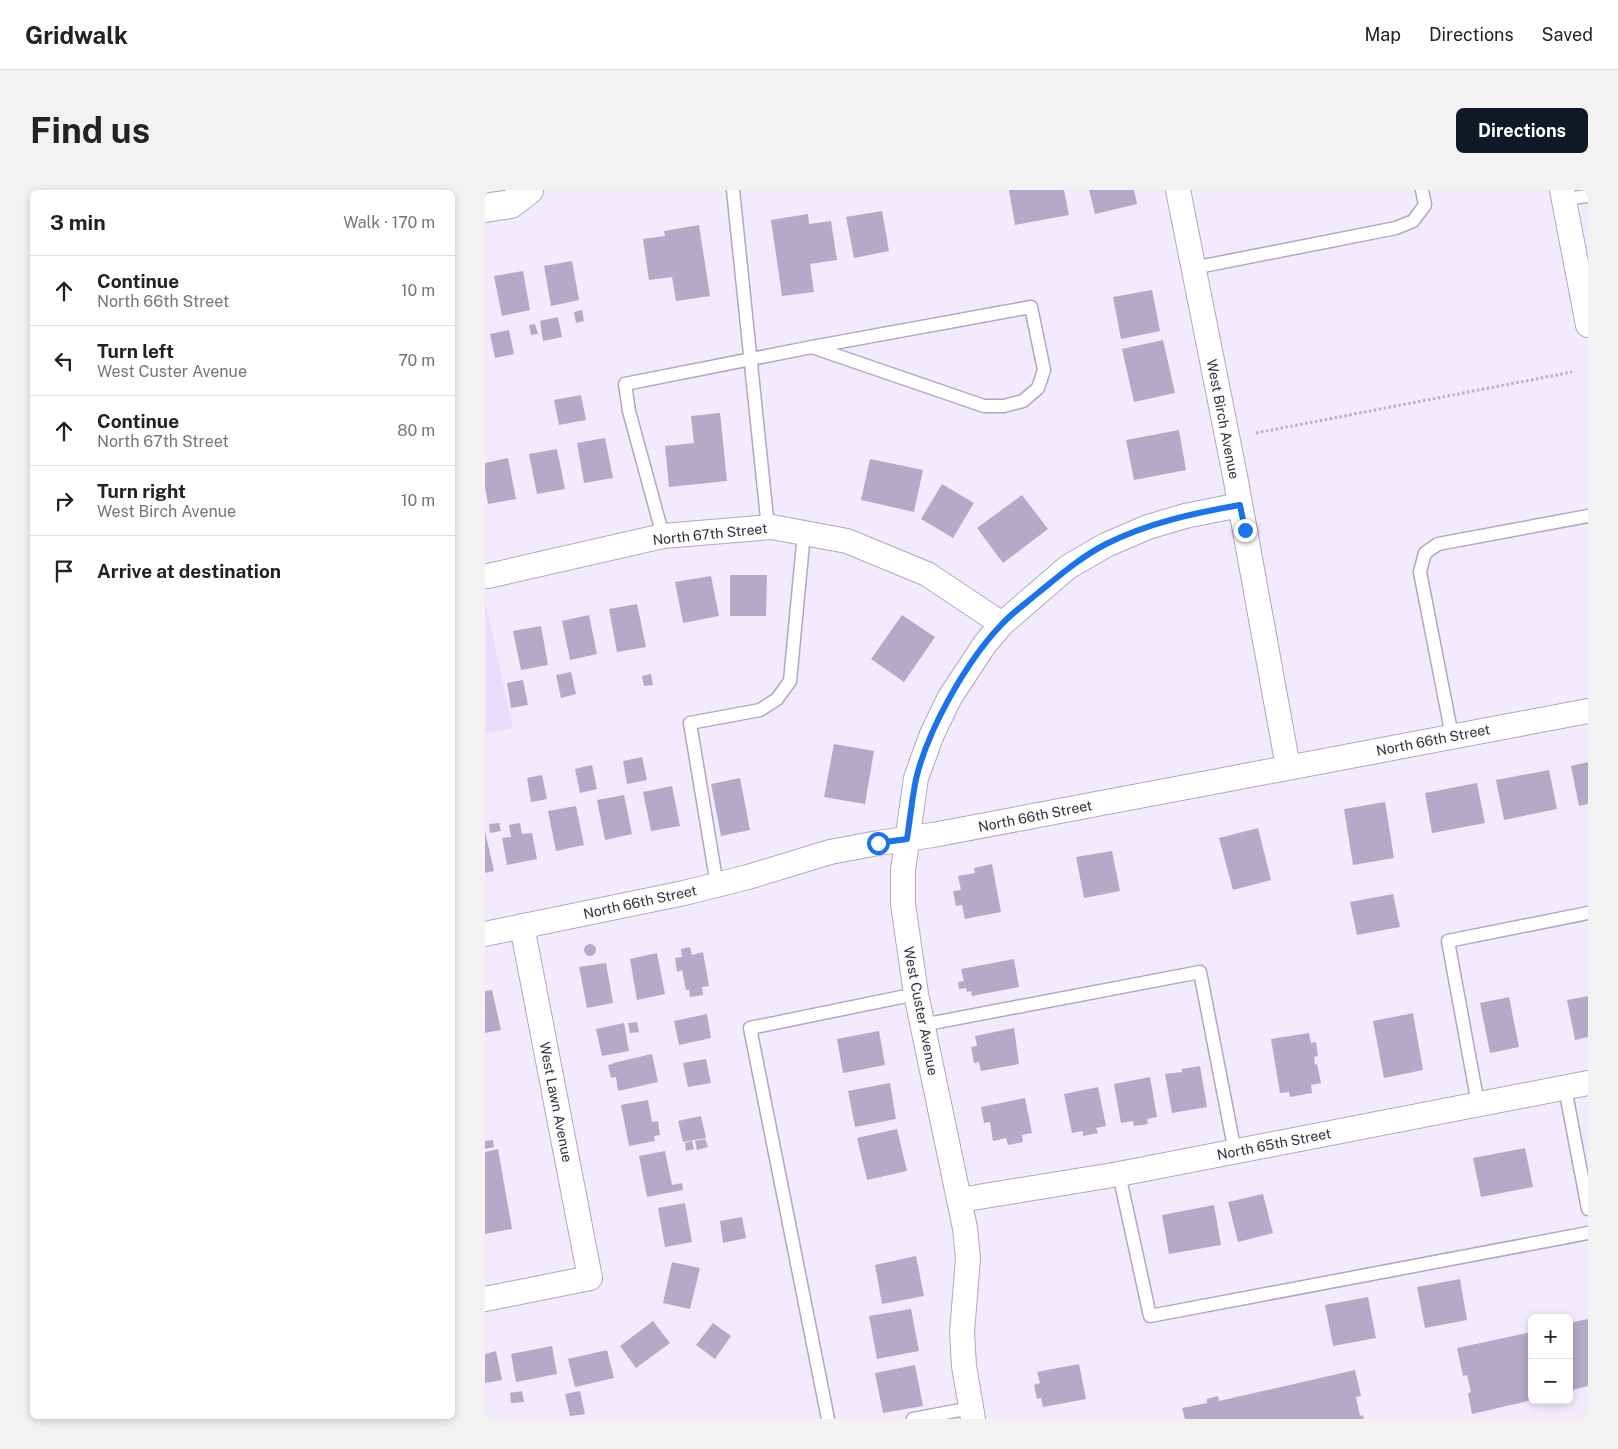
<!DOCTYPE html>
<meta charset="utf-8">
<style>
body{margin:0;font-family:"Public Sans",sans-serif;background:#f2f2f2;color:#222}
.controls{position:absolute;right:15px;bottom:15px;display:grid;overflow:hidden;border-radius:8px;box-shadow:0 2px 8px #0003}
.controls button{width:45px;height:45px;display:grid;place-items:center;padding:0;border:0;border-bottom:1px solid #e0e0e0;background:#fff;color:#222;font:25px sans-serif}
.stop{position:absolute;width:15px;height:15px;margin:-11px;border:4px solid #1a73e8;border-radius:50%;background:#fff}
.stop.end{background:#1a73e8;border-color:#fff;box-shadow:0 1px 5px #0008}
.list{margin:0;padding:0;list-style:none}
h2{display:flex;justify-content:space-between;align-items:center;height:65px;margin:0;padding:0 20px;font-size:21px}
h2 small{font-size:16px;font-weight:400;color:#767676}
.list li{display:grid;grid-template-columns:32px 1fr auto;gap:15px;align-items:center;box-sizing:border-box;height:70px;padding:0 20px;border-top:1px solid #e0e0e0}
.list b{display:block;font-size:19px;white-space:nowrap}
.list p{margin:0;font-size:16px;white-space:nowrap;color:#767676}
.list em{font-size:16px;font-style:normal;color:#767676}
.icon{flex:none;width:28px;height:28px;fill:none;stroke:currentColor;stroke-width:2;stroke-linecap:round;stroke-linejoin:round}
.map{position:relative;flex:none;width:1103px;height:1229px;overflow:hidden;border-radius:8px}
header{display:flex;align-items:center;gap:30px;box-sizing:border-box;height:70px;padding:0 25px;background:#fff;border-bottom:1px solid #e0e0e0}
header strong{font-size:24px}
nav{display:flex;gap:28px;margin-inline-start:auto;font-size:18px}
.intro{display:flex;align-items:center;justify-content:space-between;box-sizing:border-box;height:120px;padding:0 30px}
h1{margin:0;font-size:35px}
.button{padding:12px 22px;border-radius:8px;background:#111827;color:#fff;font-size:18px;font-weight:700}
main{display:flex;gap:30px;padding:0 30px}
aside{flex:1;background:#fff;border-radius:8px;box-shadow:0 2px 8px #0003}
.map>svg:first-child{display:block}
.built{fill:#e8ddfc}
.building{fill:#b4a9c6}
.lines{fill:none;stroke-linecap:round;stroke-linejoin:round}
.service-casing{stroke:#b1a6c4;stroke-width:15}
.minor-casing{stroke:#b1a6c4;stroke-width:26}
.tertiary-casing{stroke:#b1a6c4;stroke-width:30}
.path{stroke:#b7b1c1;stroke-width:3;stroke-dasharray:2.5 2.5;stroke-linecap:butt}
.service{stroke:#fff;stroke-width:12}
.minor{stroke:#fff;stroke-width:24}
.tertiary{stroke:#fff;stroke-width:28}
.route{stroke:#1a73e8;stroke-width:6}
.labels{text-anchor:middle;stroke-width:4;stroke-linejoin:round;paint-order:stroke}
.street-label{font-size:14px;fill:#35303c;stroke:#fcfcfc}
</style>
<header>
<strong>Gridwalk</strong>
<nav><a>Map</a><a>Directions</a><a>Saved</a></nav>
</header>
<div class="intro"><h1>Find us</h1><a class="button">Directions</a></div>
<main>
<aside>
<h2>3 min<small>Walk · 170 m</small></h2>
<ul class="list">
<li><svg class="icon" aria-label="ahead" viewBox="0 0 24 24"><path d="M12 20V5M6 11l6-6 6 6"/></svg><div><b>Continue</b><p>North 66th Street</p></div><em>10 m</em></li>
<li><svg class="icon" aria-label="left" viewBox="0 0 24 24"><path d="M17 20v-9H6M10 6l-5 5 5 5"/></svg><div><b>Turn left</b><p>West Custer Avenue</p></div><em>70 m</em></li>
<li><svg class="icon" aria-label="ahead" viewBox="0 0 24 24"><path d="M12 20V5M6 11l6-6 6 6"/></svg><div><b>Continue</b><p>North 67th Street</p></div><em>80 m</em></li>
<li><svg class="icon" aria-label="right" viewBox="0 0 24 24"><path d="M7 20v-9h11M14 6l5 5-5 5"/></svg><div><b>Turn right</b><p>West Birch Avenue</p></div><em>10 m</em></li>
<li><svg class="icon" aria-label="arrive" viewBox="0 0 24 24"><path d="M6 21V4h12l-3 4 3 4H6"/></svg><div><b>Arrive at destination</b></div></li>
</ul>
</aside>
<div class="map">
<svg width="1103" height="1229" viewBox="0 0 1103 1229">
<rect width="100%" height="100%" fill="#f2ebfe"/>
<path class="built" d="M0 411 28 538 0 544Z"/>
<path class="building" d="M524 0H579L584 25 530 35Z
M604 0H649L652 14 610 24Z
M397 21 404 61 369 68 361 27Z
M323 24 324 34 346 31 352 70 325 74 329 102 297 106 286 30Z
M214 35 225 106 191 111 187 87 164 90 158 49 180 46 179 41Z
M87 71 94 110 66 116 59 76Z
M38 81 45 120 17 126 9 86Z
M667 100 675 141 636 149 628 107Z
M97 120 99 131 91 133 89 122Z
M73 127 77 147 58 151 55 131Z
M50 134 53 144 46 145 44 135Z
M24 140 29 164 10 168 5 144Z
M678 150 690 203 649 212 637 159Z
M96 205 101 230 74 235 69 210Z
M235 223 242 291 184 297 180 256 209 253 206 226Z
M694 240 701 280 649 290 641 250Z
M120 248 128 288 99 293 92 253Z
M72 259 80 299 52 304 44 264Z
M23 268 31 309 3 314 0 297V273Z
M385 269 438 280 429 322 376 310Z
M457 294 489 313 468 348 436 329Z
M537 305 563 339 518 373 492 338Z
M245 385H282L281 426H245Z
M226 386 234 426 198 433 190 392Z
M152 414 161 457 132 462 124 419Z
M104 425 112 464 85 470 77 431Z
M417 425 450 447 419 492 386 469Z
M56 436 63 475 36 480 28 441Z
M86 482 91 504 76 508 71 485Z
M166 484 168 495 159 496 157 486Z
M38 490 43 515 26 518 22 493Z
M349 554 389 561 380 614 339 607Z
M157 567 162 590 142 594 138 571Z
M1103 572V614L1094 616 1086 576Z
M107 575 112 599 95 603 90 579Z
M1064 580 1072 619 1019 630 1011 590Z
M57 585 62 609 46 612 42 588Z
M255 588 265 640 236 646 226 594Z
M992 593 1000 633 947 643 940 603Z
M187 596 195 636 166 641 158 602Z
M139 605 147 644 120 650 112 610Z
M900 612 909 668 868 675 859 619Z
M91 616 99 655 71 661 63 621Z
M14 633 16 641 5 643 4 634Z
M35 633 37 644 47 643 52 669 22 675 17 648 26 647 24 635Z
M773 638 786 690 748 700 734 648Z
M0 641 9 681 0 683Z
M627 661 635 701 599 708 591 667Z
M507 674 516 722 480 729 477 715 471 716 468 701 476 700 473 686 490 683 489 678Z
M908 704 915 737 872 745 865 712Z
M99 760a6 6 0 1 1 12 0a6 6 0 1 1-12 0Z
M205 757 207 765 218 762 224 796 217 797 218 805 205 807 204 800H201L197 780 192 782 190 768 197 767 196 759Z
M172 763 180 804 152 810 145 769Z
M529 769 534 797 487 806 486 801 482 802 481 798 474 799 473 792 479 791 476 779Z
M121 773 128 813 102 818 94 777Z
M7 800 16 840 0 843V801Z
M1103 806V847L1090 850 1082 810Z
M1024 807 1034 857 1005 863 995 813Z
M928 823 938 880 899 888 888 831Z
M222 824 226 848 194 855 189 831Z
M152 832 154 842 145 843 143 833Z
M139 833 144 861 117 866 111 839Z
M529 838 534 874 496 881 494 872 489 873 486 857 492 856 490 846Z
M394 841 400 875 358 883 352 849Z
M824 843 826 853 831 852 833 866 829 867 830 875 832 874 836 893 826 895 827 903 805 907 804 902 795 903 786 849Z
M167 864 173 892 133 901 131 887 126 888 123 875 128 874V873Z
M221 869 226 893 203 897 198 873Z
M715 876 722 917 687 923 680 884 697 882V879Z
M665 887 672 927 662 929 663 934 649 936 648 931 636 933 629 894Z
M405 893 411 929 370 937 363 901Z
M613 897 621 936 611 938 613 943 598 946V941L587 943 579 904Z
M540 908 547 943 537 945 538 952 523 955 521 948 508 951 505 932 499 933 496 917Z
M163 910 167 932 173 931 175 945 169 946 170 951 144 956 136 915Z
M216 926 221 948 198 952 193 931Z
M412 939 422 981 382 990 372 948Z
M220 949 223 957 212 960 210 951Z
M8 950 9 957 0 959V951Z
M207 951 209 959 201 961 200 953Z
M1040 958 1048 997 996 1007 988 968Z
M13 959 27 1039 0 1044V962Z
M180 961 187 995 197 993 198 1000 162 1007 154 966Z
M778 1004 788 1043 753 1052 743 1012Z
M200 1013 207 1052 180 1057 173 1018Z
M729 1015 736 1055 684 1064 677 1025Z
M257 1027 261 1048 238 1053 235 1031Z
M431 1066 439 1106 397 1114 390 1075Z
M187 1072 215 1078 205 1119 178 1113Z
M975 1089 982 1130 940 1138 932 1097Z
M883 1107 891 1148 848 1156 840 1115Z
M426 1119 434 1161 392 1169 384 1126Z
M1103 1129V1196L1084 1201V1133Z
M168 1131 185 1153 151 1178 135 1156Z
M228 1133 246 1146 230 1169 211 1155Z
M1047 1142V1210L987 1224 983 1203 986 1202 982 1185 978 1186 972 1158Z
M67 1156 72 1184 31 1192 26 1164Z
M122 1160 129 1188 90 1197 83 1169Z
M11 1161 17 1190 0 1193V1164Z
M594 1174 601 1209 558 1217 556 1208 552 1209 549 1195 555 1193 552 1182Z
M430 1175 438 1216 398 1223 390 1183Z
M870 1180 876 1206 871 1207 875 1226 878 1225 879 1229H700L697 1218 722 1213V1209L733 1206 734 1211Z
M37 1201 39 1212 26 1213 25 1203Z
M95 1201 100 1224 85 1226 80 1204Z"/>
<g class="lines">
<g class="service-casing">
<path id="service" d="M248 0 283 338
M1079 9 1103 6
M708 78 911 38 928 31 940 15 937 0
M178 346 144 221 140 194 327 157 546 117 559 180 553 198 538 211 519 216H499L327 157
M967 546 935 382 940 363 953 354 1103 326
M232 695 205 533 275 520 292 509 305 491 319 343
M437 835 715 782 750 962
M1080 898 1103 1019
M993 914 963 751 1103 723
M634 984 665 1126 1103 1043
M343 1229 265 838 431 804
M428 1229 486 1218"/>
</g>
<g class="minor-casing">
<path id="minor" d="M693 0 750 286 803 577
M1077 0 1103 135
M3 386 178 346 287 337 362 351 442 384 517 434
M0 744 199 703 263 687 345 662 393 653 448 645 1103 521
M475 1010 634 984 1103 893
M0 1109 105 1088 37 736
M488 1229 479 1176 477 1142 483 1069 480 1038 431 804 418 714V680L431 588 447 544 465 507 500 454 517 434 583 377 621 355 663 337 700 326 755 315"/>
</g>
<g class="tertiary-casing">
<path id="tertiary" d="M0 18 26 14 44 0"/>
</g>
<path class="path" d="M771 243 1087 182"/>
<use href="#service" class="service"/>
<use href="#minor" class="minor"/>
<use href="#tertiary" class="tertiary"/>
</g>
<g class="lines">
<path class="route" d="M393 653 422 649C425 629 427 609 431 589 443 539 481 472 516 435 527 423 541 413 553 403 575 385 596 367 621 354 663 333 709 323 755 315L760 340"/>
</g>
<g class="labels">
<g class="street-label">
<text transform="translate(738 229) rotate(79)" y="5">West Birch Avenue</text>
<text transform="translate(225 344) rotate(-6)" y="5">North 67th Street</text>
<text transform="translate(948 550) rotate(-11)" y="5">North 66th Street</text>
<text transform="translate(550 626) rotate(-11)" y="5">North 66th Street</text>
<text transform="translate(155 712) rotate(-12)" y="5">North 66th Street</text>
<text transform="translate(436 821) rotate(79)" y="5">West Custer Avenue</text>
<text transform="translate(71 912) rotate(79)" y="5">West Lawn Avenue</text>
<text transform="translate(789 954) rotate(-11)" y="5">North 65th Street</text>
</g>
</g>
</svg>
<div class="controls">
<button>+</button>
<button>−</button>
</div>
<div class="stop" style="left:393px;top:653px"></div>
<div class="stop end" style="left:760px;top:340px"></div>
</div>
</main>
